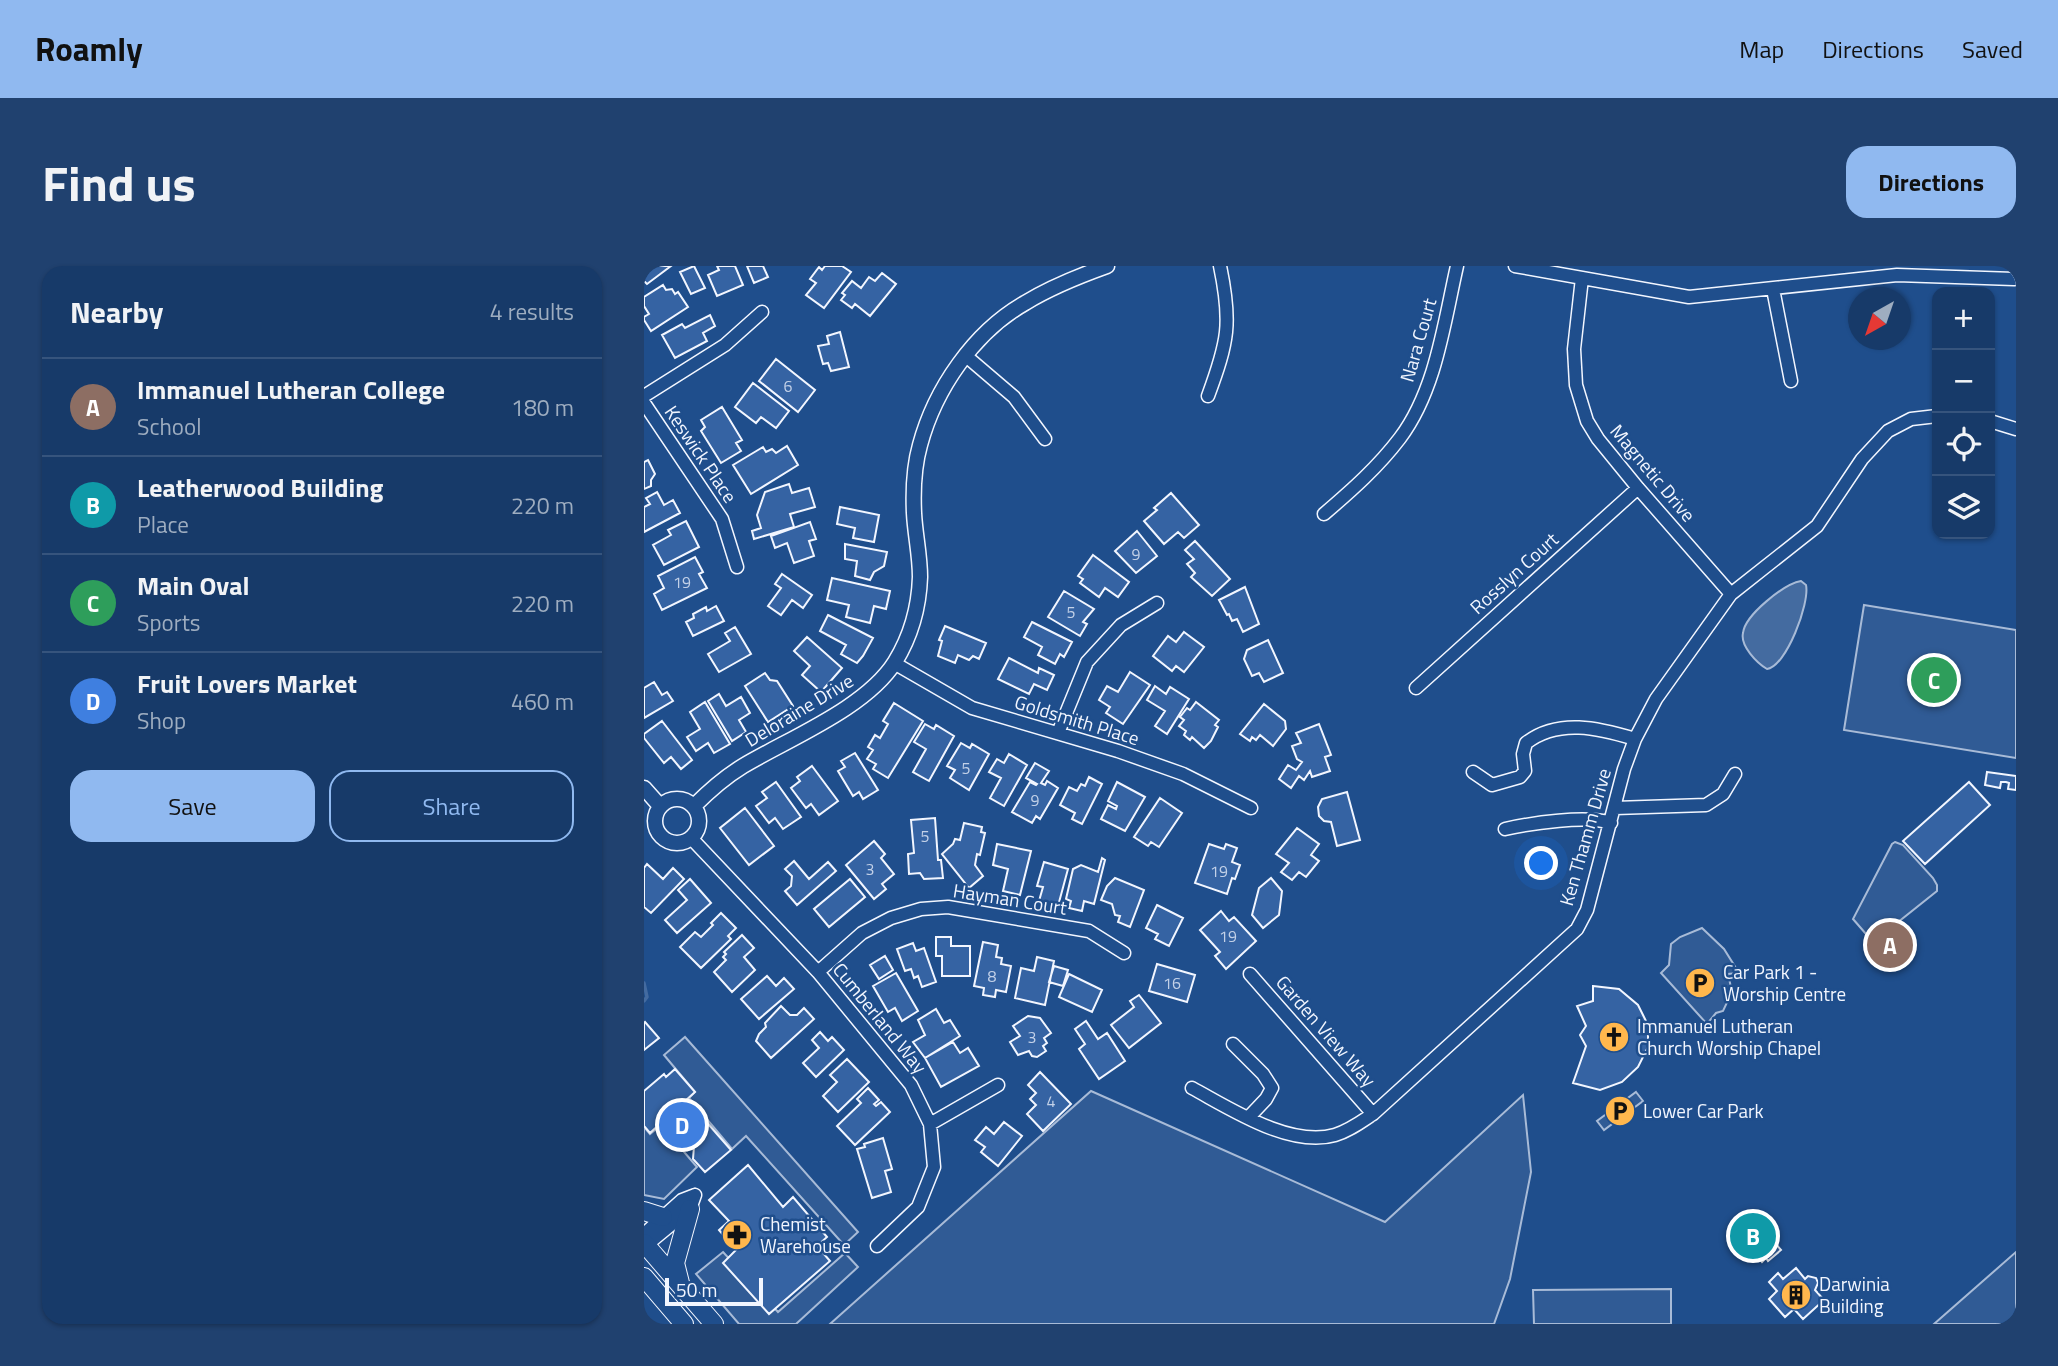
<!DOCTYPE html>
<meta charset="utf-8">
<style>
body{margin:0;font-family:"Titillium Web",sans-serif;background:#20416f;color:#f1f3f6}
.controls{position:absolute;right:21px;top:21px;display:grid;overflow:hidden;border-radius:14px;box-shadow:0 2px 5px #0004}
.controls button{width:63px;height:63px;display:grid;place-items:center;padding:0;border:0;border-bottom:2px solid #36547d;background:#173a69;color:#f1f3f6;font:35px sans-serif}
.compass{position:absolute;left:1204px;top:21px;width:63px;height:63px;border-radius:50%;background:#173a69;box-shadow:0 2px 5px #0004;rotate:220deg}
.scale{position:absolute;left:21px;bottom:18px;width:98px;box-sizing:border-box;padding-left:7px;border:4px solid #f2f6ff;border-top:0;font-size:19px;line-height:24px;white-space:nowrap;color:#f2f6ff;-webkit-text-stroke:5px #1f4e8c;paint-order:stroke}
.you{position:absolute;left:898px;top:598px;width:24px;height:24px;margin:-18px;border:5px solid #fff;border-radius:50%;background:#1a73e8;box-shadow:0 0 0 10px #1a73e833}
.badge{display:grid;place-items:center;width:46px;height:46px;border-radius:50%;background:#90b9f0;color:#fff;font-size:23px;font-weight:700}
.pin{position:absolute;translate:-50% -50%;border:4px solid #fff;box-shadow:0 2px 7px #0006}
.list{margin:0;padding:0;list-style:none}
h2{display:flex;justify-content:space-between;align-items:center;height:91px;margin:0;padding:0 28px;font-size:30px}
h2 small{font-size:23px;font-weight:400;color:#9eadc0}
.list li{display:grid;grid-template-columns:46px 1fr auto;gap:21px;align-items:center;box-sizing:border-box;height:98px;padding:0 28px;border-top:2px solid #36547d}
.list b{display:block;font-size:26px;white-space:nowrap}
.list p{margin:0;font-size:23px;white-space:nowrap;color:#9eadc0}
.list em{font-size:23px;font-style:normal;color:#9eadc0}
.actions{display:flex;gap:14px;padding:21px 28px}
.actions a{flex:1;padding:16px 0;border:2px solid #90b9f0;border-radius:21px;text-align:center;font-size:24px;color:#90b9f0}
.actions .main{background:#90b9f0;color:#111}
.icon{flex:none;width:38px;height:38px;fill:none;stroke:currentColor;stroke-width:2;stroke-linecap:round;stroke-linejoin:round}
.map{position:relative;flex:none;width:1372px;height:1058px;overflow:hidden;border-radius:21px}
header{display:flex;align-items:center;gap:42px;box-sizing:border-box;height:98px;padding:0 35px;background:#90b9f0;color:#111}
header strong{font-size:33px}
nav{display:flex;gap:38px;margin-inline-start:auto;font-size:24px}
.intro{display:flex;align-items:center;justify-content:space-between;box-sizing:border-box;height:168px;padding:0 42px}
h1{margin:0;font-size:49px}
.button{padding:18px 32px;border-radius:21px;background:#90b9f0;color:#111;font-size:24px;font-weight:700}
main{display:flex;gap:42px;padding:0 42px}
aside{flex:1;background:#173a69;border-radius:21px;box-shadow:0 2px 5px #0004}
.map>svg:first-child{display:block}
.built{fill:#305b95;stroke:#a8bbd7;stroke-width:2}
.water{fill:#446ba0;stroke:#a8bbd7;stroke-width:2}
.lines{fill:none;stroke-linecap:round;stroke-linejoin:round}
.stream{stroke:#446ba0;stroke-width:3.5}
.building{fill:#3563a3;stroke:#f2f6ff;stroke-width:2}
.minor-casing{stroke:#f2f6ff;stroke-width:15}
.tertiary-casing{stroke:#f2f6ff;stroke-width:17}
.secondary-casing{stroke:#f2f6ff;stroke-width:20}
.minor{stroke:#1f4e8c;stroke-width:12}
.tertiary{stroke:#1f4e8c;stroke-width:14}
.secondary{stroke:#1f4e8c;stroke-width:18}
.labels{text-anchor:middle;stroke-width:5;stroke-linejoin:round;paint-order:stroke}
.number-label{font-size:16px;fill:#c3d1e8}
.street-label{font-size:19px;fill:#f2f6ff;stroke:#1f4e8c}
.poi-label{font-size:19px;fill:#f2f6ff;stroke:#1f4e8c;text-anchor:start}
</style>
<header>
<strong>Roamly</strong>
<nav><a>Map</a><a>Directions</a><a>Saved</a></nav>
</header>
<div class="intro"><h1>Find us</h1><a class="button">Directions</a></div>
<main>
<aside>
<h2>Nearby<small>4 results</small></h2>
<ul class="list">
<li><span class="badge" style="background:#8d6e63">A</span><div><b>Immanuel Lutheran College</b><p>School</p></div><em>180 m</em></li>
<li><span class="badge" style="background:#0f9aa8">B</span><div><b>Leatherwood Building</b><p>Place</p></div><em>220 m</em></li>
<li><span class="badge" style="background:#2e9e5b">C</span><div><b>Main Oval</b><p>Sports</p></div><em>220 m</em></li>
<li><span class="badge" style="background:#3f7fe0">D</span><div><b>Fruit Lovers Market</b><p>Shop</p></div><em>460 m</em></li>
</ul>
<div class="actions"><a class="main">Save</a><a>Share</a></div>
</aside>
<div class="map">
<svg width="1372" height="1058" viewBox="0 0 1372 1058">
<rect width="100%" height="100%" fill="#1f4e8c"/>
<path class="built" d="M1220 339 1372 364V492L1200 464Z
M1251 576 1259 579 1289 612 1293 619V625L1229 676 1209 653 1248 578Z
M1058 662 1080 683 1095 707 1084 708 1088 726 1079 745 1072 747 1063 758 1017 707 1025 699 1027 678 1036 671Z
M41 771 214 966 200 979 102 870 88 883 45 832 51 826 20 789Z
M447 825 741 956 879 829 887 906 866 1013 850 1058H186Z
M992 826 999 835 960 864 953 855Z
M17 859 53 901 20 933 0 929V861L6 868Z
M79 986 134 1046 201 987 214 1001 152 1058H95L52 1008Z
M1372 986V1058H1290Z
M1027 1023V1058H890L889 1024Z"/>
<path class="water" d="M1157 315 1162 319C1166 337 1142 401 1123 403 1113 397 1096 380 1099 367 1101 349 1140 318 1157 315Z"/>
<g class="lines">
<path class="stream" d="M0 717 3 731 0 735"/>
</g>
<path class="building" d="M0 0H27L3 18 0 15Z
M50 0 61 22 47 28 36 6Z
M73 0H91L99 19 73 30 64 9 75 4Z
M103 0H119L124 11 110 17Z
M181 0H198L207 6 180 42 162 29 172 17 166 13 175 1 178 4Z
M238 7 252 18 226 50 211 38 208 42 197 34 201 29 198 27 208 15 217 22 225 11 231 15Z
M19 19 22 24 28 23 31 28 34 26 44 41 7 65 0 54V51L5 48 0 40V31Z
M66 49 71 60 59 67 63 75 31 92 18 69 38 58 41 62Z
M196 66 205 101 187 105 184 97 179 98 174 80 185 78 183 70Z
M132 93 171 124 154 146 115 115Z
M109 117 145 145 132 162 117 151 112 157 91 141Z
M78 141 98 174 92 177 97 185 77 197 57 165 61 161 57 154Z
M143 180 154 199 107 228 89 199 119 181 122 186 128 183 132 187Z
M4 194 11 208 7 214V220L0 223V196Z
M145 218 148 227 165 222 171 241 146 248 150 261 110 273 108 265 117 262 113 249 121 226Z
M13 226 20 239 29 234 36 247 0 266V241L6 238 2 232Z
M527 227 555 259 540 272 534 266 520 278 500 255 513 244 510 242Z
M196 241 235 249 230 276 209 272 211 262 193 258Z
M42 255 55 281 20 299 9 279 27 269 24 264Z
M166 256 172 273 165 275 170 290 150 297 143 277 131 282 127 270Z
M493 265 513 290 492 307 471 285Z
M551 275 586 313 568 330 547 311 551 307 543 298 550 293 541 284Z
M201 278 243 286 240 300 230 306 226 314 211 310 213 295 201 293Z
M449 289 485 316 474 331 461 322 455 331 436 317 439 313 434 310Z
M51 291 59 306 55 308 63 322 18 344 10 328 20 322 14 310Z
M138 308 168 329 159 342 148 334 137 349 124 340 137 322 131 318Z
M188 312 246 325 242 343 230 340 226 357 202 351 205 339 183 334Z
M601 321 615 358 599 366 593 353 588 355 585 348 583 349 575 334Z
M420 325 450 343 439 356 443 358 436 370 404 351Z
M72 340 80 355 49 370 42 356 50 352 49 348 62 341 63 345Z
M184 349 229 372 219 390 213 397 197 388 202 379 176 365Z
M388 356 428 376 420 391 416 388 411 398 394 389 398 381 380 371Z
M301 360 342 377 335 393 329 390 325 394 314 389 311 397 294 390 298 375 295 374Z
M91 361 107 388 75 406 64 388 86 375 81 367Z
M540 366 560 381 540 406 532 400 528 405 509 390 524 370 532 376Z
M163 371 198 402 177 426 158 409 166 400 150 385Z
M624 374 639 407 620 416 615 407 608 410 600 393 603 384Z
M365 392 394 407 395 402 410 409 403 424 390 418 385 428 354 413Z
M486 406 506 419 479 458 462 447 466 441 455 434 463 420 474 426Z
M121 407 126 414 133 415 149 440 124 456 101 420Z
M10 416 18 429 23 426 29 435 0 452V422Z
M511 420 522 428 526 421 545 433 523 468 511 460 521 445 503 434Z
M75 428 82 440 97 431 106 447 95 454 102 466 88 475 64 435Z
M61 436 86 478 70 487 64 477 52 485 43 471 56 463 46 446Z
M552 436 575 454 571 459 574 461 567 475 560 482 548 471 546 474 540 469 542 465 535 460 540 454 536 451 543 442 546 444Z
M250 437 279 455 244 512 229 503 232 498 223 493 229 484 224 481 231 469 236 472 244 458 239 455Z
M620 438 641 455 642 463 629 480 616 469 612 474 608 471 606 475 596 468Z
M18 455 48 494 37 503 27 491 20 497 0 472V468Z
M281 458 290 463 292 459 310 470 285 515 269 506 282 483 270 476Z
M675 458 687 489 681 491 686 505 668 511 666 505 660 514 655 510 647 522 635 513 644 499 652 504 658 496 653 493 648 480 657 477 652 467Z
M317 477 326 482 328 478 345 488 325 524 306 512 311 504 303 500Z
M211 487 234 524 219 533 215 526 209 530 194 505 201 501 197 495Z
M365 488 383 499 360 540 346 532 357 512 345 506 353 493 360 497Z
M391 497 405 505 397 517 401 519 403 515 414 522 396 553 392 550 388 557 368 546 386 516 392 519 393 518 382 512Z
M168 500 194 535 175 549 167 538 162 542 147 522 156 515 153 511Z
M1343 506 1372 510V524L1364 523 1365 517 1362 516H1357L1356 522 1341 519Z
M445 511 458 518 438 558 428 553 431 547 416 539 425 521 433 525 437 518 441 520Z
M132 516 157 551 139 563 131 552 125 557 112 540 123 532 118 526Z
M473 516 501 531 481 565 457 553 464 539 472 543 473 540 464 535Z
M1325 516 1346 539 1281 598 1259 575Z
M703 526 716 574 693 580 687 556 680 555 675 550 674 541 678 533Z
M516 532 538 547 515 581 507 576 504 580 490 571Z
M101 542 130 580 105 599 76 562Z
M291 552 294 594H297L299 612 280 613 276 607 265 608 264 588 270 587 267 554Z
M320 557 338 561 337 566 341 567 336 589 333 588 331 599 339 610 325 622 298 588 309 578 311 573 316 574Z
M653 562 675 578 667 589 675 595 662 611 655 606 648 614 637 606 645 597 632 588Z
M230 575 241 588 237 592 250 608 238 618 242 623 230 633 202 599Z
M353 578 387 585 376 629 359 625 364 603 349 599Z
M565 578 580 583 582 578 593 582 588 596 596 599 591 613 588 612 583 628 551 617Z
M458 592 461 594 450 638 440 635 438 645 425 642 427 635 422 633 429 603 437 599 454 606Z
M150 595 165 613 184 596 192 605 153 639 141 625 147 620 148 610 141 603Z
M400 596 424 603 414 640 395 635 399 621 393 620Z
M3 598 19 613 29 602 40 613 7 647 0 641V602Z
M471 612 500 624 486 661 474 656 476 650 471 649 468 638 457 634 463 620Z
M627 612 638 625 635 649 619 662 608 649 615 622Z
M46 613 67 637 33 667 21 654 43 634 34 624Z
M206 613 221 631 185 661 170 643Z
M513 639 539 652 525 680 511 673 514 668 502 662Z
M577 645 585 655 590 651 612 675 582 703 571 690 576 686 556 664Z
M77 647 92 662 84 670 87 673 57 702 36 681 51 666 57 671 69 659 67 657Z
M98 669 110 682 100 691 111 704 88 726 70 706 82 694 79 691 82 688 80 686Z
M292 671H307V680H326V710H298V690H292Z
M339 676 354 679 352 691 358 692 357 698 367 700 362 726 352 724 351 731 339 729 340 722 330 720Z
M269 677 272 685 280 682 292 716 278 721 274 710 270 712 267 703 261 705 253 683Z
M241 690 249 704 235 713 226 699Z
M393 691 410 695 401 739 371 732 377 702 390 705Z
M513 698 551 709 543 736 505 725Z
M410 700 424 704 419 720 405 716Z
M252 707 274 745 258 755 251 742 244 746 229 720Z
M425 708 458 724 448 746 415 731Z
M123 710 132 720 140 712 150 723 115 753 97 733Z
M949 720 975 723 994 739 1004 759V781L994 801 978 816 956 824 929 817 942 780 936 769 942 760 933 740 949 735Z
M495 729 517 757 485 782 467 759 490 741 486 735Z
M137 740 146 749H153L160 742 170 753 127 792 112 775 115 768 122 761 121 757Z
M292 743 300 757 306 754 316 770 281 792 269 776 281 769 274 754Z
M384 750 396 752 407 767 400 772 403 777 399 780 402 785 393 791 388 790 385 785 374 789 366 776 376 770 369 760Z
M442 755 454 773 463 767 481 795 455 813 435 783 441 778 431 763Z
M1 756 15 772 0 784V757Z
M176 766 184 775 188 771 200 784 172 811 159 797 175 782 168 774Z
M309 776 316 787 324 782 335 800 297 821 281 792Z
M203 793 225 816 194 846 179 830 193 816 186 809Z
M31 803 51 826 6 867 0 860V825L20 808 22 811Z
M396 806 427 838 399 865 383 848 392 839 386 833 392 827 384 819Z
M224 822 235 834 230 838 232 840 237 836 246 846 211 879 193 860 217 837 213 833Z
M44 835 87 884 61 906 49 893 50 880 39 867 32 873 21 860 34 850 31 847Z
M360 856 378 870 354 900 337 886 341 881 331 874 342 861 350 868Z
M239 872 248 903 241 905 247 926 228 932 213 883 221 881 220 878Z
M104 899 139 941 149 931 183 971 173 980 186 995 125 1048 79 997 92 984 75 964 85 955 65 934Z
M1105 947 1137 984 1124 995 1122 992 1118 996 1112 989 1109 992 1091 972 1094 969 1088 961Z
M1152 1002 1161 1013 1164 1010 1172 1012 1174 1017 1171 1024 1180 1034 1159 1053 1150 1043 1141 1051 1125 1033 1133 1025 1125 1016 1134 1007 1139 1013Z"/>
<g class="lines">
<g class="minor-casing">
<path id="minor" d="M871 0 1045 31 1253 9 1370 13
M938 12 930 83 932 119 943 155 954 173 994 222 1087 328
M1129 23 1147 115
M322 90 370 131 401 173
M0 130 81 79 118 46
M564 130C584 76 588 57 576 0
M0 137 78 253 93 301
M1346 155 1372 163
M680 248C708 224 734 201 756 172 792 124 800 57 813 0
M250 397 328 442 474 485 539 508 607 542
M772 422 994 222
M414 467 443 396 477 359 513 337
M829 506 848 519 876 511 881 505 879 488 882 477C914 452 955 462 991 473
M971 542 1062 539 1079 528 1091 508
M861 563C888 557 942 549 967 557
M48 573 174 706 267 819 286 858 290 901 274 941 233 980
M174 706 218 667 247 652 277 643 304 641 445 665 480 687
M606 708 729 848
M589 778 619 808 628 822 622 833 604 852
M548 822C587 843 646 882 691 869 705 865 717 856 729 848L933 663 943 644 980 503 991 473 1012 433 1087 328 1173 260 1218 193 1244 165 1267 153 1293 150
M286 858 354 819
M0 968 38 934 51 929
M0 981 46 943 51 929"/>
</g>
<g class="tertiary-casing">
<path id="tertiary" d="M0 522 16 540
M11 555a22 22 0 1 1 44 0a22 22 0 1 1-44 0Z
M50 540C65 525 81 511 99 500 146 472 222 442 251 396 267 370 275 341 276 311 276 289 271 268 270 247 269 225 270 200 276 179 291 123 330 66 381 37 407 21 435 10 463 0"/>
</g>
<g class="secondary-casing">
<path id="secondary" d="M0 945 19 951
M0 977 70 1058
M0 1011 40 1058
M36 1017 31 997 46 943"/>
</g>
<use href="#minor" class="minor"/>
<use href="#tertiary" class="tertiary"/>
<use href="#secondary" class="secondary"/>
</g>
<defs>
<g id="parking-disc" transform="scale(1.575)"><circle r="9.5" fill="#ffb74d" stroke="#1f4e8c"/><path d="M-3.5-5.5H1a3.5 3.5 0 0 1 0 7H-1V5.5H-3.5ZM-1-3.4V-.6H.8a1.4 1.4 0 0 0 0-2.8Z" fill="#111"/></g>
<g id="church-disc" transform="scale(1.575)"><circle r="9.5" fill="#ffb74d" stroke="#1f4e8c"/><path d="M-1.2-6h2.4v3.5h3.3v2.4h-3.3V6h-2.4V-.1h-3.3v-2.4h3.3Z" fill="#111"/></g>
<g id="pharmacy-disc" transform="scale(1.575)"><circle r="9.5" fill="#ffb74d" stroke="#1f4e8c"/><path d="M-2-6h4v4h4v4h-4v4h-4v-4h-4v-4h4Z" fill="#111"/></g>
<g id="building-disc" transform="scale(1.575)"><circle r="9.5" fill="#ffb74d" stroke="#1f4e8c"/><path d="M-4-6H4V6H1V3H-1V6H-4ZM-2.5-4.3h1.7v1.8h-1.7ZM.8-4.3h1.7v1.8H.8ZM-2.5-1h1.7V.8h-1.7ZM.8-1h1.7V.8H.8Z" fill="#111"/></g>
</defs>
<g fill-rule="evenodd">
<use href="#parking-disc" x="1056" y="717"/>
<use href="#church-disc" x="970" y="771"/>
<use href="#parking-disc" x="976" y="845"/>
<use href="#pharmacy-disc" x="93" y="969"/>
<use href="#building-disc" x="1152" y="1029"/>
</g>
<g class="labels">
<g class="number-label">
<text x="144" y="126">6</text>
<text x="492" y="294">9</text>
<text x="38" y="322">19</text>
<text x="427" y="352">5</text>
<text x="322" y="508">5</text>
<text x="391" y="540">9</text>
<text x="281" y="576">5</text>
<text x="226" y="609">3</text>
<text x="575" y="611">19</text>
<text x="584" y="676">19</text>
<text x="348" y="716">8</text>
<text x="528" y="723">16</text>
<text x="388" y="777">3</text>
<text x="407" y="841">4</text>
</g>
<g class="street-label">
<text transform="translate(774 74) rotate(-74)" y="7">Nara Court</text>
<text transform="translate(57 188) rotate(56)" y="7">Keswick Place</text>
<text transform="translate(1009 207) rotate(50)" y="7">Magnetic Drive</text>
<text transform="translate(870 307) rotate(-42)" y="7">Rosslyn Court</text>
<text transform="translate(155 444) rotate(-31)" y="7">Deloraine Drive</text>
<text transform="translate(433 454) rotate(17)" y="7">Goldsmith Place</text>
<text transform="translate(941 571) rotate(-74)" y="7">Ken Thamm Drive</text>
<text transform="translate(366 633) rotate(9)" y="7">Hayman Court</text>
<text transform="translate(236 752) rotate(51)" y="7">Cumberland Way</text>
<text transform="translate(682 765) rotate(49)" y="7">Garden View Way</text>
</g>
<g class="poi-label">
<text x="1079" y="713">Car Park 1 -<tspan x="1079" dy="22">Worship Centre</tspan></text>
<text x="993" y="767">Immanuel Lutheran<tspan x="993" dy="22">Church Worship Chapel</tspan></text>
<text x="999" y="852">Lower Car Park</text>
<text x="116" y="965">Chemist<tspan x="116" dy="22">Warehouse</tspan></text>
<text x="1175" y="1025">Darwinia<tspan x="1175" dy="22">Building</tspan></text>
</g>
</g>
</svg>
<div class="controls">
<button>+</button>
<button>−</button>
<button><svg class="icon" aria-label="locate" viewBox="0 0 24 24"><circle cx="12" cy="12" r="6"/><path d="M12 2v4M12 18v4M2 12h4M18 12h4"/></svg></button>
<button><svg class="icon" aria-label="layers" viewBox="0 0 24 24"><path d="M12 4l9 5-9 5-9-5zM3 14l9 5 9-5"/></svg></button>
</div>
<svg class="compass" viewBox="-18 -18 36 36"><path d="M0-13l5 13h-10z" fill="#e53935"/><path d="M0 13l5-13h-10z" fill="#9eadc0"/></svg>
<div class="scale">50 m</div>
<div class="you"></div>
<div class="pin badge" style="left:1246px;top:679px;background:#8d6e63">A</div>
<div class="pin badge" style="left:1109px;top:970px;background:#0f9aa8">B</div>
<div class="pin badge" style="left:1290px;top:414px;background:#2e9e5b">C</div>
<div class="pin badge" style="left:38px;top:859px;background:#3f7fe0">D</div>
</div>
</main>
